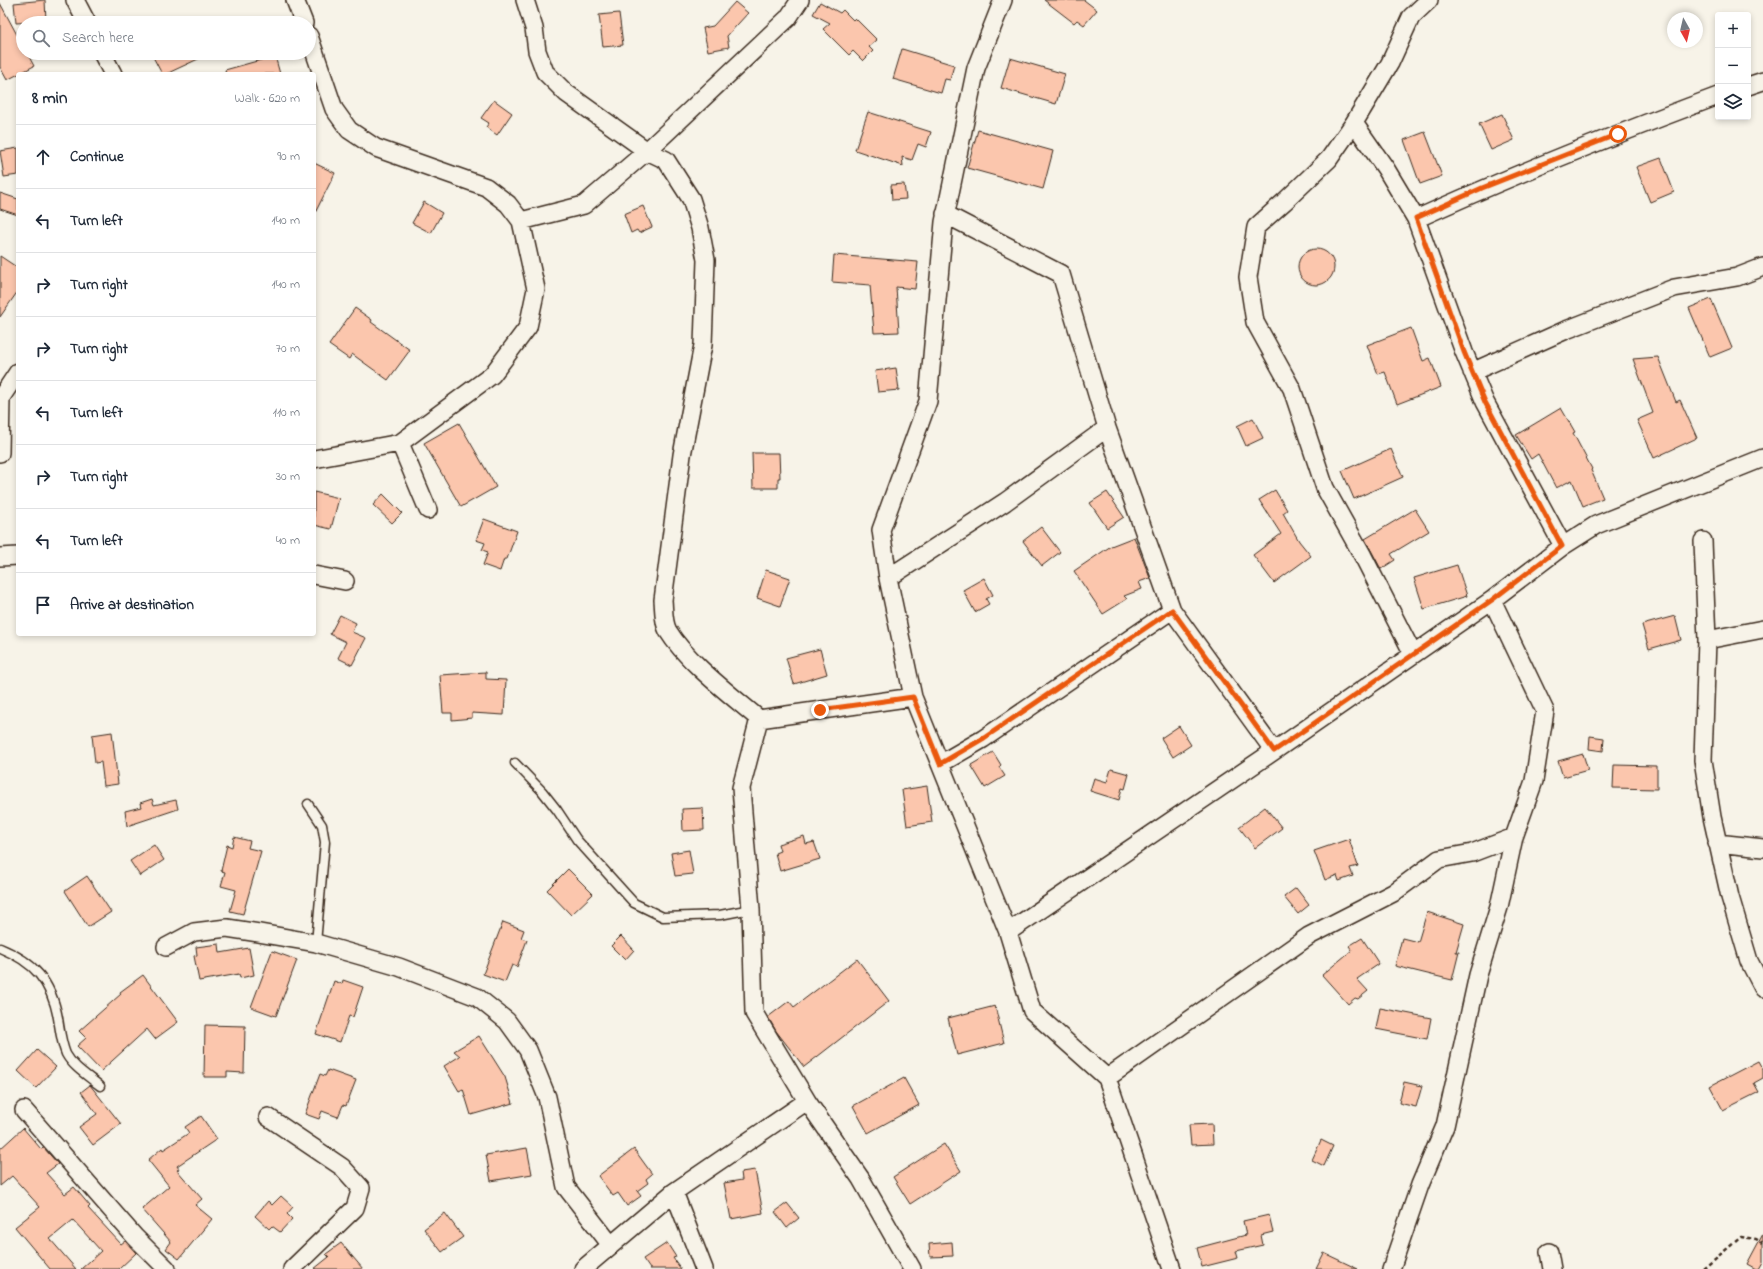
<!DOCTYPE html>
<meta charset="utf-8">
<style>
body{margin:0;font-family:"Indie Flower",sans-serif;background:#f6f6f7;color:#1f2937}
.controls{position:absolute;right:12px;top:12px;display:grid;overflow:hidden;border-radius:4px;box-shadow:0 2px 6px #0003}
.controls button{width:36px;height:36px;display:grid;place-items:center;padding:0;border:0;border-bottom:1px solid #e0e1e3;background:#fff;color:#1f2937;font:20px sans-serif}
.compass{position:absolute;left:1667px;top:12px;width:36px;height:36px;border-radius:50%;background:#fff;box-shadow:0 2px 6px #0003;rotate:172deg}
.stop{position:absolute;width:12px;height:12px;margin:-9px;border:3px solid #ea580c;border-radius:50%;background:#fff}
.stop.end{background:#ea580c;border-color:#fff;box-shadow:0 1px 4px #0008}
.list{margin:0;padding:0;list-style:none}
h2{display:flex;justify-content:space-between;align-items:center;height:52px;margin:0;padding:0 16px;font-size:17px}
h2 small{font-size:13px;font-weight:400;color:#747a83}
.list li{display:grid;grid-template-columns:26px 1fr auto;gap:12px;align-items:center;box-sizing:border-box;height:64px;padding:0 16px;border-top:1px solid #e0e1e3}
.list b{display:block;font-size:15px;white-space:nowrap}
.list em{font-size:13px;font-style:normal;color:#747a83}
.icon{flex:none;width:22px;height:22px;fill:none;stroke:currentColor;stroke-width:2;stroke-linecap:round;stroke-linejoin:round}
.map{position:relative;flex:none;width:1763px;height:1269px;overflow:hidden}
.search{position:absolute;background:#fff;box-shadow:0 2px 6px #0003;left:16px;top:16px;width:300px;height:44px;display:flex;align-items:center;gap:10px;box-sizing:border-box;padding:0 14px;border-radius:22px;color:#747a83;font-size:15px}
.panel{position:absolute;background:#fff;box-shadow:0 2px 6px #0003;left:16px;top:72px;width:300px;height:564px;border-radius:4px}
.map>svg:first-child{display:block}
.building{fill:#fbc6ad;stroke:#3b2a1e}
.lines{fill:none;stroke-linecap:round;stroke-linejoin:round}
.service-casing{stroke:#3b2a1e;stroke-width:11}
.minor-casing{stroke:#3b2a1e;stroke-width:20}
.path{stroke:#3b2a1e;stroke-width:2.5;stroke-dasharray:4 3;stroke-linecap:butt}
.service{stroke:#f7f3e8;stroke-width:8}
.minor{stroke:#f7f3e8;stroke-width:17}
.route{stroke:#ea580c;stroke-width:5}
</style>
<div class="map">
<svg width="1763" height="1269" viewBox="0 0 1763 1269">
<rect width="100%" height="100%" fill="#f7f3e8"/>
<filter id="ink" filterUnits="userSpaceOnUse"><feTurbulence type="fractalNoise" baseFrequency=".025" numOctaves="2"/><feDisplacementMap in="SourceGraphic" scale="8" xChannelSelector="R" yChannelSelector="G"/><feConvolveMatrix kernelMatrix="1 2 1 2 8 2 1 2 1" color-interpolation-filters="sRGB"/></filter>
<g filter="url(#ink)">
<path class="building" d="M45 0 46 21 16 23 14 3Z
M1044 0H1084L1097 10 1084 25 1077 20 1074 23Z
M735 2 748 13 727 36 729 47 708 51 703 28 713 26Z
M820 2 840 13 843 10 853 20 855 18 877 40 869 47 873 51 863 61 853 51 849 55 823 29 830 23 813 14Z
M0 3 23 46V53H27L34 66 7 80 0 67Z
M619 13 623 45 603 47 599 15Z
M902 49 954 65 950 80 945 79 941 93 893 79Z
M151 53H211L166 74H162Z
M275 56 280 74H226L225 70Z
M1010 58 1065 74 1056 104 1001 88Z
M494 100 512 113 497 135 486 127 489 123 481 118Z
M868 112 931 132 926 147 918 144 912 160 902 157 903 166 855 150Z
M1502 114 1514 140 1491 150 1479 124Z
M978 130 1053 151 1043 189 967 168Z
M1425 132 1442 176 1420 184 1404 140Z
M18 148V175L4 177 0 151Z
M1661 158 1674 192 1650 202 1636 167Z
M314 163 335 173 314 215Z
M904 184 906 199 892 200 891 185Z
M0 193 18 199V215L0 209Z
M424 202 442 213 431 233 412 223Z
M643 206 652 227 639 233 637 230 631 233 624 214Z
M1298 267a18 18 0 1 1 36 0a18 18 0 1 1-36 0Z
M834 255 918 262 915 289 896 287 899 332 874 333 870 285 832 282Z
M0 256 18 268V291L0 317Z
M1711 299 1732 348 1710 357 1689 308Z
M355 308 372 320 371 322 410 350 388 380 352 354 349 359 329 345Z
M1411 328 1423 361 1430 358 1441 387 1397 404 1385 372 1378 374 1367 345Z
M1658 357 1676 402 1680 400 1697 438 1654 458 1637 420 1653 413 1633 359Z
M896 368 899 390 878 392 875 371Z
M1561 408 1575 432 1573 433 1592 469 1591 470 1603 498 1583 506 1572 480 1556 488 1538 454 1531 459 1516 435Z
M1253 418 1263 438 1246 446 1237 426Z
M459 423 496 487 461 507 424 443Z
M1391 449 1403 477 1354 499 1342 471Z
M752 453H779L780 478H778V488H753Z
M1275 490 1287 510 1283 513 1299 541 1311 556 1274 583 1253 555 1281 534 1259 500Z
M314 492 339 498 331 529 314 525Z
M1107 492 1124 517 1107 528 1090 503Z
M383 494 402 513 392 523 373 505Z
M1415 509 1429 531 1391 554 1395 560 1381 569 1365 539Z
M484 519 517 531 507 559H504L500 571 483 565 488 552 482 550 485 543 476 540Z
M1041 527 1060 552 1042 566 1023 541Z
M1134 537 1150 578 1139 582 1142 589 1124 596 1127 599 1103 614 1074 571 1111 546Z
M1457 565 1467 596 1424 609 1414 578Z
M766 570 790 578 780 606 757 598Z
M984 578 993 595 986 599 989 604 975 612 963 590Z
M340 615 356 623 352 632 366 638 352 665 338 658 346 642 330 634Z
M1675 616 1681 640 1649 649 1642 625Z
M820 649 827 674 794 684 786 658Z
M486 672V679L506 680 504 715 472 713V718L452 720V713H443L440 675Z
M1179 726 1191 745 1173 757 1161 738Z
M112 732 118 784 104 786 101 762 95 763 92 735Z
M1590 736 1604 738 1603 751 1589 749Z
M993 752 1001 765 999 767 1005 776 985 788 971 765Z
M1583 754 1588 770 1563 777 1558 761Z
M1614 765 1657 766V789L1613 788Z
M1111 769 1129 774 1125 789 1122 788 1119 800 1090 791 1094 778 1107 782Z
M927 786 932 822 907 826 902 790Z
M152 799 154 805 176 800 178 809 127 826 125 811 141 807 140 803Z
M1265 807 1282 828 1255 848 1239 827Z
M703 808 704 830 683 831 682 809Z
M804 836 806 844 814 842 820 859 780 871 775 853 780 851 778 844Z
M234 837 250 841 248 848 261 851 243 914 230 911 236 890 221 886 225 872 221 871 227 845 232 847Z
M1349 839 1358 866 1350 868 1353 876 1339 881 1337 875 1325 880 1314 851Z
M154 845 164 860 140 876 130 861Z
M689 850 693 874 675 876 671 853Z
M568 869 593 894 571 915 547 890Z
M87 876 111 912 88 927 65 891Z
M1296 888 1309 905 1298 914 1284 897Z
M1427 912 1464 924 1456 952H1459L1452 980 1395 966 1402 938 1418 942Z
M503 922 524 930 521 938 527 940 517 967 512 965 505 982 483 974Z
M621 936 634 950 625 960 611 946Z
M1362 938 1379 964 1357 979 1368 991 1358 999 1355 998 1348 1004 1322 975 1352 950 1349 946Z
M219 944 220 953 249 948 254 975 240 978 239 974 199 981 194 956 197 955 196 947Z
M272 951 297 960 276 1016 251 1007Z
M857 959 889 1001 804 1067 776 1031 768 1017 789 1001 794 1007Z
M143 975 178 1022 155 1039 147 1029 101 1071 77 1046 86 1038 79 1031 121 994 120 992Z
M343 980 363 987 353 1017 349 1016 340 1042 316 1034 334 981 342 984Z
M995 1006 1004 1043 957 1055 948 1018Z
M1380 1008 1431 1018 1427 1039 1376 1029Z
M205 1025 245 1026 244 1073 227 1072V1077H204Z
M479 1036 505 1077 513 1103 471 1115 463 1089 459 1091 444 1066 460 1056 454 1051Z
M37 1050 56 1067 36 1088 18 1071Z
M1758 1061 1763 1070V1078L1754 1083 1759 1092 1723 1110 1710 1086Z
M328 1070 356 1080 346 1106 343 1105 338 1117 322 1111 319 1119 305 1114 320 1074 325 1076Z
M904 1078 919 1105 868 1133 853 1106Z
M1404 1082 1422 1086 1416 1107 1399 1103Z
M90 1085 121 1124 93 1145 79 1127 97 1114 81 1092Z
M201 1116 217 1139 177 1166 179 1169 177 1170 202 1199 195 1205 212 1219 179 1259 166 1249 171 1242 142 1209 169 1186 148 1160 162 1148 163 1150 189 1133 185 1127Z
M1212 1124 1213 1144 1191 1145 1189 1125Z
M23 1128 41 1149 44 1148 58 1164 46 1173 65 1194 74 1187 90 1206 88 1208 121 1244 125 1241 136 1253 119 1269H81L101 1251 73 1220 50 1239 76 1269H50L15 1227 40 1207 12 1176 0 1186V1149Z
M1321 1140 1333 1146 1324 1166 1312 1160Z
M944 1144 961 1171 910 1204 893 1177Z
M527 1148 532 1174 491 1181 486 1155Z
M634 1149 652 1174 646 1179 648 1183 637 1191 641 1196 627 1206 618 1193 613 1196 598 1176Z
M755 1170 763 1213 731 1219 724 1183 742 1180 741 1172Z
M281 1196 293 1207 287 1214 292 1219 280 1232 272 1226 269 1229 255 1216 268 1201 272 1205Z
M787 1203 799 1218 787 1228 775 1212Z
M445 1213 463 1237 442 1252 424 1229Z
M1269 1215 1273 1232 1261 1235 1263 1245 1236 1251 1238 1258 1202 1267 1197 1248 1246 1235 1243 1221Z
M1763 1234V1262L1759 1269H1756L1747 1264Z
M952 1242 953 1256 930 1257 929 1244Z
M341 1243 363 1269H314L329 1257 326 1254Z
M667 1243 676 1257 673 1258 681 1269H650L643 1259Z
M1324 1253 1358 1269H1316Z"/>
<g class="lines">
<g class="service-casing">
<path id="service" d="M515 763 542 791 557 810 577 840 634 903 663 917 720 915 751 909
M308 804 322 825 325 842 316 943
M0 948C34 962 51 981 58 1018 60 1030 61 1042 66 1054 73 1067 88 1076 100 1086"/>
</g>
<g class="minor-casing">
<path id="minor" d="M75 0 87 23
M295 0 304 23
M525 0 534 28 537 51 545 72 566 93 647 151 666 160 691 199 700 228 706 260 703 345 682 455 663 600C664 610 663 622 668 631 687 662 731 695 759 719L913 697 1008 932 1032 1011 1107 1078 1172 1269
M309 36 334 109 349 130 376 148 486 187 508 204 521 221 536 289 528 327 492 375 400 443 314 459
M102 53 113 74
M1748 86 1763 81
M1354 123 1386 169 1416 219 1464 352 1485 402 1563 546
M945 214 1061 274 1107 428 1172 610 1274 751
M1416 219C1515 174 1616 134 1718 96
M521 221 584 205 647 151 788 18 800 0
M1472 372 1566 330 1674 288 1737 277 1763 267
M0 399 18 372
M400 443 428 510
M0 453 1 398
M1703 541 1707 640 1703 760 1712 817 1730 897 1749 961 1763 988
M0 557 18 556
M314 575 345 581
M888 578 1005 502 1107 428
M1707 640 1763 629
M1413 654 1363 556 1325 488 1292 389 1255 322 1248 277 1256 227 1284 202 1329 159 1354 123 1390 63 1411 17 1429 0
M913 697 888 578 881 530 928 401 944 222 976 68 1003 0
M940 764 983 739 1172 610
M1717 843 1763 848
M1008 932 1274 751 1492 600 1563 546 1596 525 1763 458
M166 947 194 932 227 928 259 933 316 943 399 967 477 997 507 1021 528 1050 547 1097 566 1187 611 1245
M1107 1078 1309 936 1393 893 1439 859 1472 853 1514 837
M807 1101 861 1179 912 1269
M24 1110 135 1237 167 1269
M268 1117 342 1167 361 1188 355 1208 292 1269
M674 1192 807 1101 754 1013 751 909 741 788 759 719
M1549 1252 1552 1269
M583 1269 674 1192 704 1269
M1391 1269 1420 1185 1445 1126 1478 975 1499 907 1514 837 1534 781 1545 711 1492 600"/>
</g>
<path class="path" d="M1703 1269 1741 1237 1756 1239 1763 1243"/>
<use href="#service" class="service"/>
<use href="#minor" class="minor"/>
</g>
</g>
<g class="lines" filter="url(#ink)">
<path class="route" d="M820 710 913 697 940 764 984 738 1172 610 1274 751 1492 600 1562 546 1485 402 1464 352 1416 218 1482 188 1618 134"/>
</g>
</svg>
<div class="controls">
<button>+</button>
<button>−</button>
<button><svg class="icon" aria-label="layers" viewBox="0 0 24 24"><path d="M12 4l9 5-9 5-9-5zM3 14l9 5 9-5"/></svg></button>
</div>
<svg class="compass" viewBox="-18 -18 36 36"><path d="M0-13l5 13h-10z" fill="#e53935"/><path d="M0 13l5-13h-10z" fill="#747a83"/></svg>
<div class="stop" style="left:1618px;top:134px"></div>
<div class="stop end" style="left:820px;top:710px"></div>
<div class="search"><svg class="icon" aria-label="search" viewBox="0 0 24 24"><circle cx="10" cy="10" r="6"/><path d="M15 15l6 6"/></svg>Search here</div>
<section class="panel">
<h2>8 min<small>Walk · 620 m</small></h2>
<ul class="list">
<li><svg class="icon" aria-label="ahead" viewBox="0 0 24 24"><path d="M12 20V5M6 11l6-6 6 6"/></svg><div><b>Continue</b></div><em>90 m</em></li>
<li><svg class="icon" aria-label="left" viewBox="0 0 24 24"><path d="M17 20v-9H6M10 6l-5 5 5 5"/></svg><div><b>Turn left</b></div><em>140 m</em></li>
<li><svg class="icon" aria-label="right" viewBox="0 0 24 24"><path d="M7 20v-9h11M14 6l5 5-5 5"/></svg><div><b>Turn right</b></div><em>140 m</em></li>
<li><svg class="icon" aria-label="right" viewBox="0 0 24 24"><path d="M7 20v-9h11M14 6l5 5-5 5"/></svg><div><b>Turn right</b></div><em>70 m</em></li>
<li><svg class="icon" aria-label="left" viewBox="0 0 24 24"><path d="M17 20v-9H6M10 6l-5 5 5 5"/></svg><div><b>Turn left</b></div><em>110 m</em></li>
<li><svg class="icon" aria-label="right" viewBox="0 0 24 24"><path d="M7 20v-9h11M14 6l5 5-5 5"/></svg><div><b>Turn right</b></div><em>30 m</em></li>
<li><svg class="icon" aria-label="left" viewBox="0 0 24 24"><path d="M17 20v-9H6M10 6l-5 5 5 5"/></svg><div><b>Turn left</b></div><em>40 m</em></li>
<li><svg class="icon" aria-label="arrive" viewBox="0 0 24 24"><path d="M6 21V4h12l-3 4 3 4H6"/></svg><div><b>Arrive at destination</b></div></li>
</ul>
</section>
</div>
